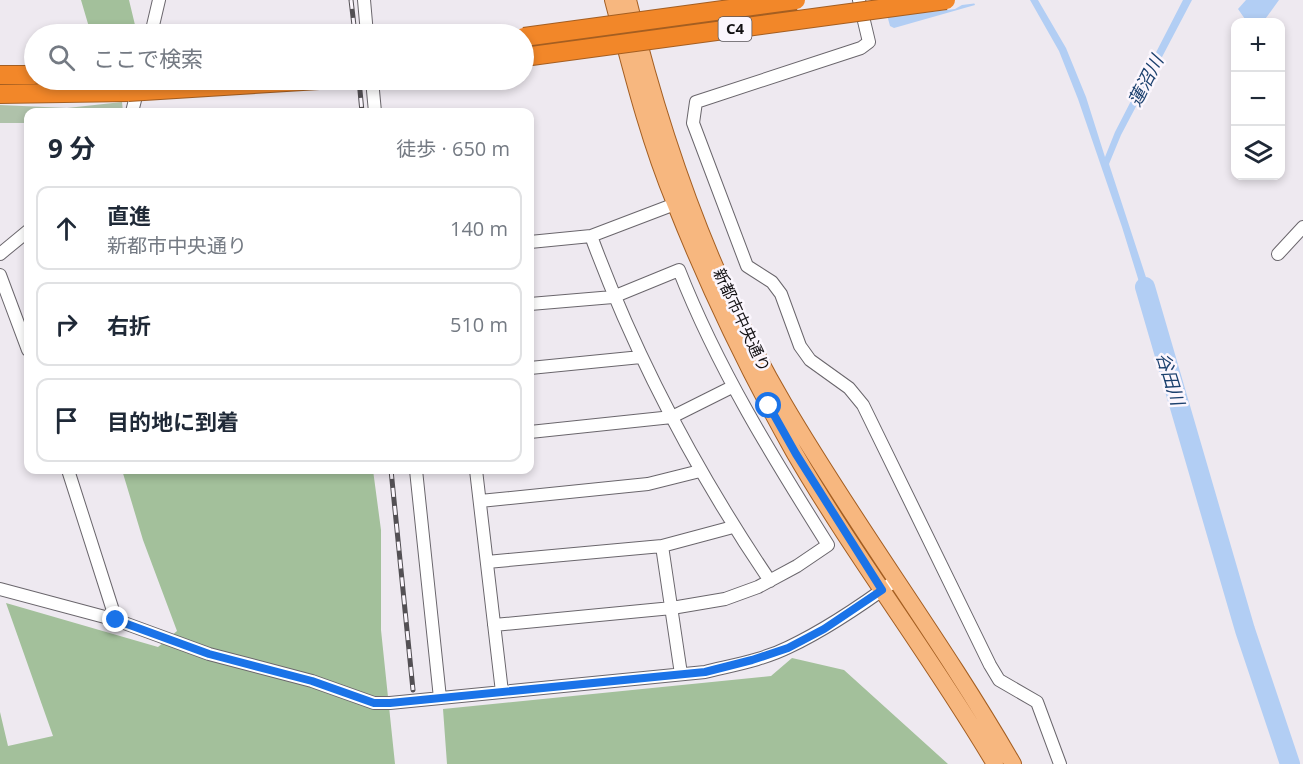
<!DOCTYPE html>
<html lang="ja">
<meta charset="utf-8">
<style>
body{margin:0;font-family:"Open Sans","Noto Sans JP",sans-serif;background:#f6f6f7;color:#1f2937}
.controls{position:absolute;right:18px;top:18px;display:grid;overflow:hidden;border-radius:12px;box-shadow:0 3px 9px #0003}
.controls button{width:54px;height:54px;display:grid;place-items:center;padding:0;border:0;border-bottom:2px solid #e0e1e3;background:#fff;color:#1f2937;font:30px sans-serif}
.stop{position:absolute;width:18px;height:18px;margin:-14px;border:4px solid #1a73e8;border-radius:50%;background:#fff}
.stop.end{background:#1a73e8;border-color:#fff;box-shadow:0 2px 6px #0008}
.list{margin:0;padding:0;list-style:none}
h2{display:flex;justify-content:space-between;align-items:center;height:78px;margin:0;padding:0 24px;font-size:26px}
h2 small{font-size:20px;font-weight:400;color:#747a83}
.list li{display:grid;grid-template-columns:39px 1fr auto;gap:18px;align-items:center;box-sizing:border-box;height:84px;margin:0 12px 12px;padding:0 12px;border:2px solid #e0e1e3;border-radius:12px}
.list b{display:block;font-size:22px;white-space:nowrap}
.list p{margin:0;font-size:20px;white-space:nowrap;color:#747a83}
.list em{font-size:20px;font-style:normal;color:#747a83}
.icon{flex:none;width:33px;height:33px;fill:none;stroke:currentColor;stroke-width:2;stroke-linecap:round;stroke-linejoin:round}
.map{position:relative;flex:none;width:1303px;height:764px;overflow:hidden}
.search{position:absolute;background:#fff;box-shadow:0 3px 9px #0003;left:24px;top:24px;width:510px;height:66px;display:flex;align-items:center;gap:15px;box-sizing:border-box;padding:0 21px;border-radius:33px;color:#747a83;font-size:22px}
.panel{position:absolute;background:#fff;box-shadow:0 3px 9px #0003;left:24px;top:108px;width:510px;height:366px;border-radius:12px}
.map>svg:first-child{display:block}
.green{fill:#afc2aa}
.forest{fill:#a3c09b}
.water{fill:#b2cef4}
.pier{fill:#eee9f0}
.lines{fill:none;stroke-linecap:round;stroke-linejoin:round}
.river{stroke:#b2cef4;stroke-width:20}
.minor-casing{stroke:#6a666c;stroke-width:14}
.major-casing{stroke:#a45e21;stroke-width:18}
.highway-casing{stroke:#a45e21;stroke-width:20}
.minor{stroke:#fff;stroke-width:12}
.major{stroke:#f7b77f;stroke-width:16}
.highway{stroke:#f28729;stroke-width:18}
.rail-casing{stroke:#535054;stroke-width:5}
.rail{stroke:#fbf6fd;stroke-width:3;stroke-dasharray:9;stroke-linecap:butt}
.highway-bridge-casing{stroke:#a45e21;stroke-width:20;stroke-linecap:butt}
.highway-bridge{stroke:#f28729;stroke-width:18}
.route{stroke:#1a73e8;stroke-width:8}
.labels{text-anchor:middle;stroke-width:5;stroke-linejoin:round;paint-order:stroke}
.shield{fill:#fbf6fd;stroke:#595659;stroke-width:1.5}
.shield-label{font-size:15px;font-weight:bold;fill:#131113}
.street-label{font-size:16px;fill:#131113;stroke:#fbf6fd}
.water-label{font-size:18px;font-style:italic;fill:#1b406e;stroke:#fbf6fd}
</style>
<div class="map">
<svg width="1303" height="764" viewBox="0 0 1303 764">
<rect width="100%" height="100%" fill="#eee9f0"/>
<path class="green" d="M122 102 123 112H28V123H0V105L67 108Z"/>
<path class="forest" d="M81 0H129L135 25 102 34H91Z
M122 470H373L381 530V630L395 764H0V712L8 746 53 736 6 603 158 647 177 631 143 540Z
M792 658 844 670 948 764H447L443 709 771 676Z"/>
<path class="water" d="M883 0H973L975 5 894 28 890 26Z
M1030 0H1038L1066 48 1086 97 1105 157 1115 132 1183 0H1192L1121 135 1109 164 1157 311 1149 314 1122 227 1078 99 1059 51Z
M1246 0H1279L1263 22H1247L1238 9Z"/>
<path class="pier" d="M880 0H976L978 3 962 5 955 9 922 13 914 12Z"/>
<g class="lines">
<path class="river" d="M1145 287 1245 630 1290 764"/>
<g class="minor-casing">
<path id="minor" d="M364 0 367 34
M859 0 869 42 861 48 696 102 693 123 747 266 772 282 781 294 800 346 810 360 849 388 863 405 990 665 999 680 1037 702 1060 764
M151 34 159 0
M372 80 375 112
M132 112 140 80
M591 236C636 358 697 473 770 581
M530 242 591 236 675 204
M0 254 28 231
M1278 254 1303 227
M0 275 28 350
M530 368 641 357
M530 432 672 417 732 387
M68 470 116 620
M416 470 440 698
M476 470 502 692
M480 501 648 484 700 471
M662 546 681 674
M487 562 662 546 733 527
M0 589 116 620 209 654 312 681 374 703H390L705 672C733 665 763 660 789 647 827 629 862 605 896 580
M494 625 672 608 725 599 758 587 797 566 828 545C772 456 718 369 679 270L613 297 530 304"/>
</g>
<g class="major-casing">
<path id="major" d="M613 0C631 68 648 138 675 203 709 289 749 372 794 452 856 559 932 657 995 764
M628 0C662 140 711 280 784 404 856 527 942 641 1013 764"/>
</g>
<g class="highway-casing">
<path id="highway" d="M0 75H34
M0 94 128 92"/>
</g>
<use href="#minor" class="minor"/>
<use href="#major" class="major"/>
<use href="#highway" class="highway"/>
<g class="rail-casing">
<path id="rail" d="M351 0 355 34
M359 80 362 112
M391 470 413 690"/>
</g>
<use href="#rail" class="rail"/>
<g class="highway-bridge-casing">
<path id="highway-bridge" d="M524 37 796 0
M524 57 946 0
M128 92 319 80"/>
</g>
<use href="#highway-bridge" class="highway-bridge"/>
</g>
<g class="lines">
<path class="route" d="M116 620 209 654 312 681 374 703H390L705 672 752 660 788 648 824 629 882 590 796 454 769 406"/>
</g>
<g class="labels">
<rect class="shield" x="718.5" y="17" width="33" height="24" rx="4.5"/>
<g class="shield-label">
<text x="735" y="34">C4</text>
</g>
<g class="street-label">
<text transform="translate(742 320) rotate(65)" y="6">新都市中央通り</text>
</g>
<g class="water-label">
<text transform="translate(1146 81) rotate(-63)" y="6">蓮沼川</text>
<text transform="translate(1170 379) rotate(73)" y="6">谷田川</text>
</g>
</g>
</svg>
<div class="controls">
<button>+</button>
<button>−</button>
<button><svg class="icon" aria-label="layers" viewBox="0 0 24 24"><path d="M12 4l9 5-9 5-9-5zM3 14l9 5 9-5"/></svg></button>
</div>
<div class="stop" style="left:769px;top:406px"></div>
<div class="stop end" style="left:116px;top:620px"></div>
<div class="search"><svg class="icon" aria-label="search" viewBox="0 0 24 24"><circle cx="10" cy="10" r="6"/><path d="M15 15l6 6"/></svg>ここで検索</div>
<section class="panel">
<h2>9 分<small>徒歩 · 650 m</small></h2>
<ul class="list">
<li><svg class="icon" aria-label="ahead" viewBox="0 0 24 24"><path d="M12 20V5M6 11l6-6 6 6"/></svg><div><b>直進</b><p>新都市中央通り</p></div><em>140 m</em></li>
<li><svg class="icon" aria-label="right" viewBox="0 0 24 24"><path d="M7 20v-9h11M14 6l5 5-5 5"/></svg><div><b>右折</b></div><em>510 m</em></li>
<li><svg class="icon" aria-label="arrive" viewBox="0 0 24 24"><path d="M6 21V4h12l-3 4 3 4H6"/></svg><div><b>目的地に到着</b></div></li>
</ul>
</section>
</div>
